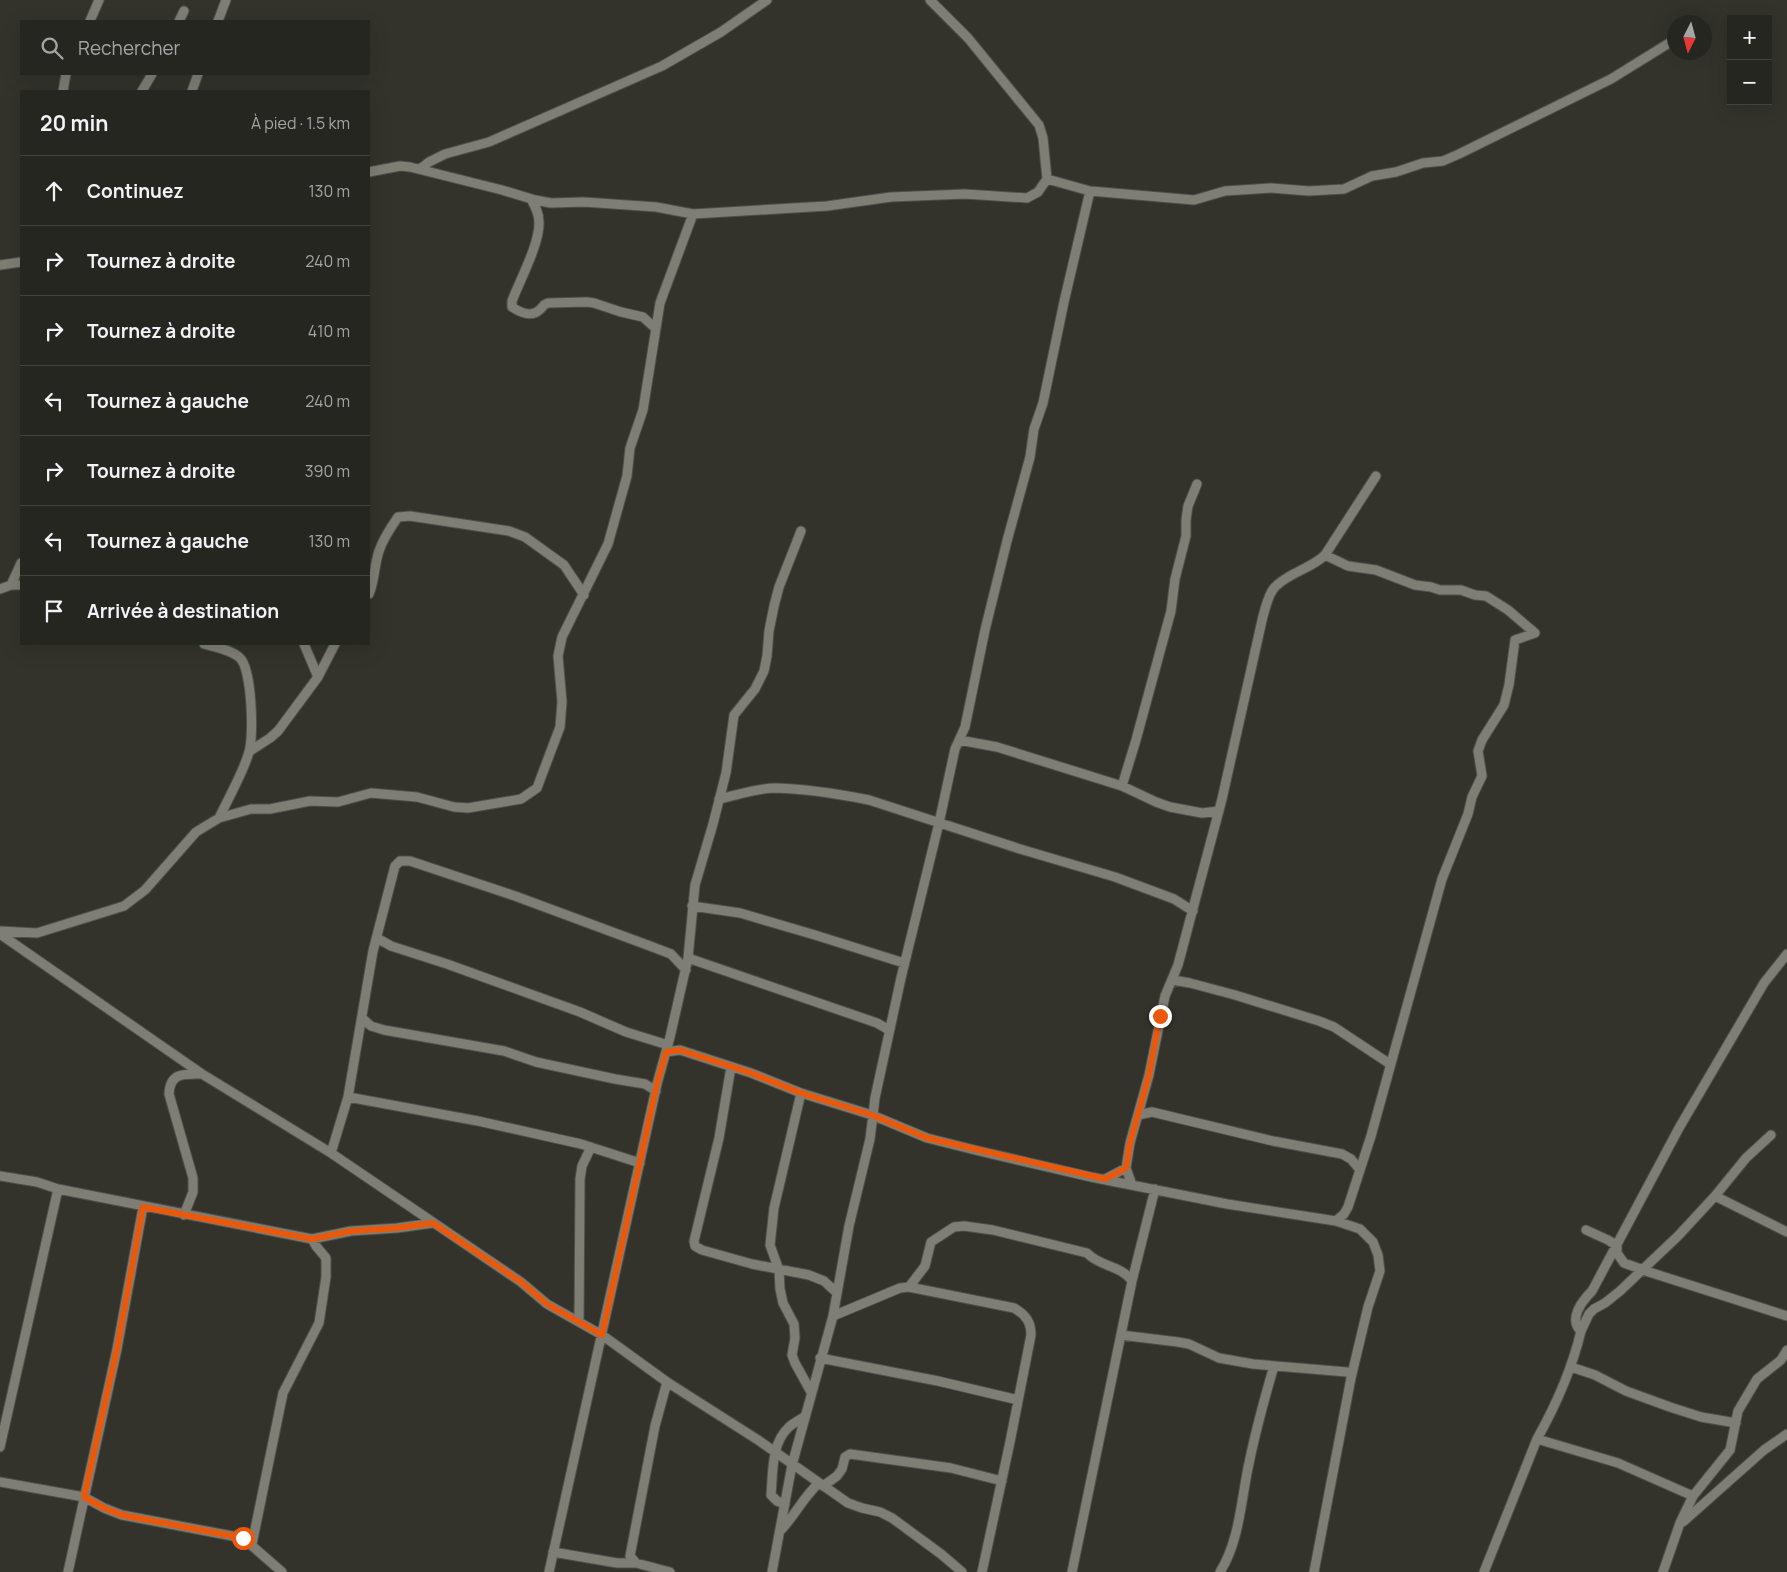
<!DOCTYPE html>
<html lang="fr">
<meta charset="utf-8">
<style>
body{margin:0;font-family:Manrope,sans-serif;background:#32322d;color:#f1f3f6}
.controls{position:absolute;right:15px;top:15px;display:grid;overflow:hidden;border-radius:0px;box-shadow:0 5px 20px #0002}
.controls button{width:45px;height:45px;display:grid;place-items:center;padding:0;border:0;border-bottom:1px solid #42433e;background:#262620;color:#f1f3f6;font:25px sans-serif}
.compass{position:absolute;left:1667px;top:15px;width:45px;height:45px;border-radius:50%;background:#262620;box-shadow:0 5px 20px #0002;rotate:186deg}
.stop{position:absolute;width:15px;height:15px;margin:-11px;border:4px solid #ea580c;border-radius:50%;background:#fff}
.stop.end{background:#ea580c;border-color:#fff;box-shadow:0 1px 5px #0008}
.list{margin:0;padding:0;list-style:none}
h2{display:flex;justify-content:space-between;align-items:center;height:65px;margin:0;padding:0 20px;font-size:21px}
h2 small{font-size:16px;font-weight:400;color:#a4a5a5}
.list li{display:grid;grid-template-columns:32px 1fr auto;gap:15px;align-items:center;box-sizing:border-box;height:70px;padding:0 20px;border-top:1px solid #42433e}
.list b{display:block;font-size:19px;white-space:nowrap}
.list em{font-size:16px;font-style:normal;color:#a4a5a5}
.icon{flex:none;width:28px;height:28px;fill:none;stroke:currentColor;stroke-width:2;stroke-linecap:round;stroke-linejoin:round}
.map{position:relative;flex:none;width:1787px;height:1572px;overflow:hidden}
.search{position:absolute;background:#262620;box-shadow:0 5px 20px #0002;left:20px;top:20px;width:350px;height:55px;display:flex;align-items:center;gap:12px;box-sizing:border-box;padding:0 18px;border-radius:0px;color:#a4a5a5;font-size:19px}
.panel{position:absolute;background:#262620;box-shadow:0 5px 20px #0002;left:20px;top:90px;width:350px;height:555px;border-radius:0px}
.map>svg:first-child{display:block}
.lines{fill:none;stroke-linecap:round;stroke-linejoin:round}
.street-casing{stroke:#505049;stroke-width:11}
.street{stroke:#7e7e75;stroke-width:9}
.route{stroke:#ea580c;stroke-width:6}
</style>
<div class="map">
<svg width="1787" height="1572" viewBox="0 0 1787 1572">
<rect width="100%" height="100%" fill="#33332b"/>
<g class="lines">
<g class="street-casing">
<path id="street" d="M930 0 968 38 1039 125 1043 138 1047 179
M90 21 99 0
M179 21 184 11
M218 21 226 0
M63 91 66 74
M142 91 152 74
M192 91 198 74
M420 169 429 162 445 154 489 142 662 66 721 32 767 0
M369 172 400 166 410 167 502 190 535 200 551 203 584 202 656 207 693 214 827 206 891 197 965 194 1027 198 1038 192 1047 179 1090 191 1194 200 1225 191 1271 188 1309 191 1344 189 1372 176 1396 172 1423 163 1443 161 1459 154 1611 79 1674 40
M531 199C535 206 539 213 539 222 540 243 520 280 512 301V307C524 315 535 318 544 305L548 303 587 302 594 303 621 312 643 317 655 328
M0 265 21 262
M1325 555 1348 566 1376 570 1415 585 1431 587 1440 590H1461L1475 595 1486 596 1508 610 1535 633 1515 640 1509 685 1504 705 1482 740 1478 751 1482 776 1472 797 1468 814 1442 879 1371 1136 1348 1207 1344 1214 1336 1221
M11 585 21 563
M0 589 11 585H21
M369 594C375 580 374 566 379 551 383 539 391 527 398 517L410 516 509 531 525 537 564 565 584 595
M204 644C215 647 232 650 240 658 252 669 254 737 249 752 244 771 228 799 219 818
M304 644 318 677
M959 740 997 747 1122 786 1156 802 1170 807 1202 813 1219 811
M250 751 270 738 278 731 318 677 335 644
M1122 786 1136 740 1171 611 1175 579 1186 536V520L1188 506 1197 484
M719 799C738 795 757 788 776 788 807 789 839 794 869 800L1020 849 1115 877 1174 899 1193 911
M692 906 740 913 815 935 904 963
M0 931 37 933 124 906 145 890 196 832 219 818 251 809H270L310 801 338 802 371 793 417 797 454 807 468 808 521 799 537 788 560 727 562 702 558 656 562 637 608 544 627 476 630 448 643 410 660 303 693 214
M0 934 202 1074 331 1153 521 1282 547 1304 602 1335 667 1382 758 1440 848 1503 862 1508 880 1512 892 1518 941 1554 962 1572
M377 938 391 946 447 964 580 1012 626 1032 668 1045
M688 958 877 1023 889 1030
M1173 980 1190 983 1235 995 1319 1021 1334 1027 1390 1064
M362 1018 371 1026 384 1030 504 1051 536 1062 615 1079 645 1084 656 1091
M666 1052 680 1050 751 1073 801 1093 872 1115 927 1138 975 1150 1091 1177 1227 1204 1336 1221 1360 1229 1373 1242 1378 1255 1380 1271 1368 1307 1351 1378 1314 1572
M731 1067 719 1138 696 1233 694 1241 695 1246 702 1250 752 1264 809 1275 824 1281 837 1293
M801 1093 774 1208 770 1245 779 1270 780 1289 783 1303 794 1324 795 1338 792 1355 795 1363 811 1392
M348 1097 478 1121 581 1144 640 1163
M1138 1115 1152 1112 1273 1141 1342 1154 1351 1159 1360 1170
M331 1153 348 1097 373 951 395 866 400 861H410L515 896 650 946 671 954 686 970
M0 1176 37 1182 58 1189 312 1239 351 1231 397 1228 433 1223
M1105 1179 1126 1168
M1132 1185 1126 1168 1130 1143 1149 1075 1165 996 1178 965 1222 799 1263 616C1266 607 1268 594 1275 587 1289 572 1311 569 1325 555L1376 476
M1715 1196 1787 1232
M184 1215 193 1192V1178L169 1094C170 1072 184 1074 202 1074
M1586 1230 1608 1240 1617 1246V1253L1624 1263 1649 1272 1787 1316
M909 1287 925 1266 931 1242 954 1227 964 1226 993 1230 1087 1253C1100 1267 1121 1265 1132 1281
M833 1316 900 1288 909 1287 1014 1308C1026 1315 1031 1322 1031 1335L1010 1442 982 1572
M579 1321 580 1179 582 1166 591 1147
M1581 1331 1589 1314 1594 1309 1605 1303 1620 1291 1678 1236 1715 1196 1746 1158 1771 1135
M1121 1335 1178 1342 1189 1344 1219 1358 1253 1364 1347 1372 1351 1374V1378
M820 1358 938 1381 1018 1400
M1571 1367 1595 1375 1626 1391 1670 1407 1701 1417 1736 1423
M1537 1439 1618 1463 1693 1496
M0 1447 58 1189
M0 1482 84 1497 104 1508 122 1515 243 1538 282 1572
M823 1486 837 1476 842 1469 845 1457 850 1454 951 1468 1002 1481
M785 1504 777 1501 771 1495C773 1473 771 1443 789 1427 793 1423 800 1420 805 1416
M1683 1522 1764 1450 1787 1434
M780 1531C795 1516 803 1497 819 1483
M252 1544 283 1393 319 1323 326 1277V1258L316 1246 312 1239
M553 1552 617 1563H636L670 1572
M636 1563 630 1556 655 1426 667 1382
M68 1572 117 1349 143 1207
M549 1572 657 1084 670 1037 688 958 695 885 713 824 726 773 734 715 755 689 764 671 767 656 769 631 774 606 779 587 801 531
M772 1572 792 1465 833 1316 849 1226 870 1139 875 1098 901 978 939 823 955 749 965 727 985 630 1007 541 1030 457 1034 429 1043 403 1064 302 1090 191
M1072 1572 1132 1281 1155 1189
M1220 1572C1239 1542 1241 1502 1248 1468 1255 1433 1264 1400 1274 1366
M1484 1572 1537 1439C1556 1405 1572 1369 1581 1331 1568 1319 1582 1301 1592 1291L1679 1128 1764 983 1787 954
M1663 1572 1680 1523 1693 1496 1730 1450 1738 1411 1757 1379 1781 1360 1787 1350"/>
</g>
<use href="#street" class="street"/>
</g>
<g class="lines">
<path class="route" d="M243 1538 122 1515 104 1508 84 1497 117 1349 143 1207 312 1239 351 1231 397 1228 433 1223 521 1282 547 1304 602 1335 657 1084 666 1052 680 1050 751 1073 801 1093 872 1115 927 1138 1105 1179 1126 1168 1130 1143 1149 1075 1160 1016"/>
</g>
</svg>
<div class="controls">
<button>+</button>
<button>−</button>
</div>
<svg class="compass" viewBox="-18 -18 36 36"><path d="M0-13l5 13h-10z" fill="#e53935"/><path d="M0 13l5-13h-10z" fill="#a4a5a5"/></svg>
<div class="stop" style="left:243px;top:1538px"></div>
<div class="stop end" style="left:1160px;top:1016px"></div>
<div class="search"><svg class="icon" aria-label="search" viewBox="0 0 24 24"><circle cx="10" cy="10" r="6"/><path d="M15 15l6 6"/></svg>Rechercher</div>
<section class="panel">
<h2>20 min<small>À pied · 1.5 km</small></h2>
<ul class="list">
<li><svg class="icon" aria-label="ahead" viewBox="0 0 24 24"><path d="M12 20V5M6 11l6-6 6 6"/></svg><div><b>Continuez</b></div><em>130 m</em></li>
<li><svg class="icon" aria-label="right" viewBox="0 0 24 24"><path d="M7 20v-9h11M14 6l5 5-5 5"/></svg><div><b>Tournez à droite</b></div><em>240 m</em></li>
<li><svg class="icon" aria-label="right" viewBox="0 0 24 24"><path d="M7 20v-9h11M14 6l5 5-5 5"/></svg><div><b>Tournez à droite</b></div><em>410 m</em></li>
<li><svg class="icon" aria-label="left" viewBox="0 0 24 24"><path d="M17 20v-9H6M10 6l-5 5 5 5"/></svg><div><b>Tournez à gauche</b></div><em>240 m</em></li>
<li><svg class="icon" aria-label="right" viewBox="0 0 24 24"><path d="M7 20v-9h11M14 6l5 5-5 5"/></svg><div><b>Tournez à droite</b></div><em>390 m</em></li>
<li><svg class="icon" aria-label="left" viewBox="0 0 24 24"><path d="M17 20v-9H6M10 6l-5 5 5 5"/></svg><div><b>Tournez à gauche</b></div><em>130 m</em></li>
<li><svg class="icon" aria-label="arrive" viewBox="0 0 24 24"><path d="M6 21V4h12l-3 4 3 4H6"/></svg><div><b>Arrivée à destination</b></div></li>
</ul>
</section>
</div>
